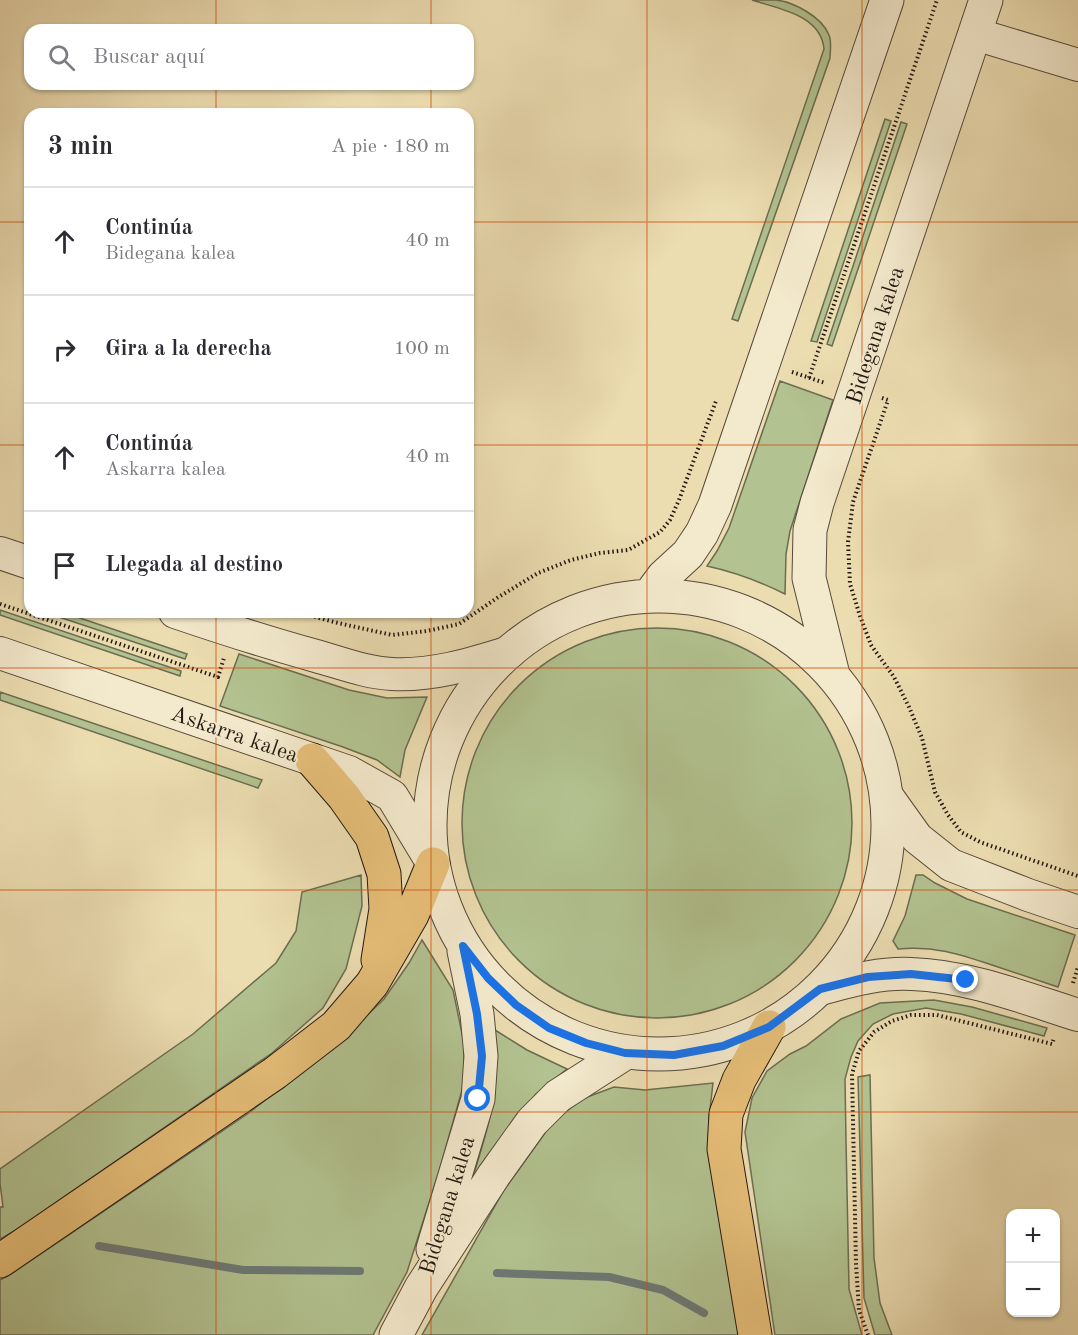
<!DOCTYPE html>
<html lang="es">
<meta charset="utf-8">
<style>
body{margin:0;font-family:"Old Standard TT",serif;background:#f7f7f7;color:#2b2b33}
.controls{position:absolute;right:18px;bottom:18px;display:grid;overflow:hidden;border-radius:12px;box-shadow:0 2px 4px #0004}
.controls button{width:54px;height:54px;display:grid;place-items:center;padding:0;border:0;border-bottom:2px solid #e1e1e2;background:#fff;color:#2b2b33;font:30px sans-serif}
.stop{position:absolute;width:18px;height:18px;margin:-14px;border:4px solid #1a73e8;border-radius:50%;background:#fff}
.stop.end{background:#1a73e8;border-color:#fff;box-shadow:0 2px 6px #0008}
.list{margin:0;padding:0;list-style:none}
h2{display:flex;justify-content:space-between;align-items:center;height:78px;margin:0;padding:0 24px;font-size:26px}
h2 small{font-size:20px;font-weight:400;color:#7c7c81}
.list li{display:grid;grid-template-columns:39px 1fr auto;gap:18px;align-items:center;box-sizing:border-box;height:108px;padding:0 24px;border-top:2px solid #e1e1e2}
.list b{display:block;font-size:22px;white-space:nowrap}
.list p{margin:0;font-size:20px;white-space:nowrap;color:#7c7c81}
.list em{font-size:20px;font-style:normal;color:#7c7c81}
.icon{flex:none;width:33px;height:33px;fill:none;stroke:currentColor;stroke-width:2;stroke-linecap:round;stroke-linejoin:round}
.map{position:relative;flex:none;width:1078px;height:1335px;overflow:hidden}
.search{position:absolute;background:#fff;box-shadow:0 2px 4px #0004;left:24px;top:24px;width:450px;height:66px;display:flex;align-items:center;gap:15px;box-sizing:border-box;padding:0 21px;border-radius:18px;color:#7c7c81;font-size:22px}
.panel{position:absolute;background:#fff;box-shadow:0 2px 4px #0004;left:24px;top:108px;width:450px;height:510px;border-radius:18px}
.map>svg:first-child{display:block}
.green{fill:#b2c290;stroke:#6b6d51;stroke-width:1.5}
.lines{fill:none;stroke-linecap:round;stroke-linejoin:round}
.stream{stroke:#6d7975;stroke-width:8}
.minor-casing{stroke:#56493a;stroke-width:34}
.tertiary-casing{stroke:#56493a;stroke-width:35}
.motorway-casing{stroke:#241812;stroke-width:35}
.path{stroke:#241812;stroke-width:4;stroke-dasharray:1.5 3;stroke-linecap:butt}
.minor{stroke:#f3e9cc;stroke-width:32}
.tertiary{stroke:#f3e9cc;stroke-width:33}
.motorway{stroke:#e6be78;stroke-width:33}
.route{stroke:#1a73e8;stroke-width:8}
.grid{fill:none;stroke:#d4520d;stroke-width:1.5;stroke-opacity:0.55}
.labels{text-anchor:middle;stroke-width:4.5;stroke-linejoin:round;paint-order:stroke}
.street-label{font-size:22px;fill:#241812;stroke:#f3e9cc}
</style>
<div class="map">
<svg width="1078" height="1335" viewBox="0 0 1078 1335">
<rect width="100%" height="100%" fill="#ecddb1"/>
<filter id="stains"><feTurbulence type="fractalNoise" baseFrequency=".00333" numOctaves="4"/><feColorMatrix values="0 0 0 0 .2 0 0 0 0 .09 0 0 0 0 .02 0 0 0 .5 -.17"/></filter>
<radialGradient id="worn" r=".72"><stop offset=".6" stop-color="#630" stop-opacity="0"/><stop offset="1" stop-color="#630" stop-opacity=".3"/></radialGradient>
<path class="green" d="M752 0C760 0 768 0 776 0 794 2 822 17 829 35 832 42 830 51 830 58L738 321 732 319 824 49C821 15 779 9 752 0Z
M885 119 891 121 817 342 811 341Z
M901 122 907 124 832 346 827 344Z
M780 381 833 400 790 531 786 554 785 594C759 581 734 572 707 566L717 551 729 528Z
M0 610 181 671 180 676 0 615Z
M44 612H62L187 654 185 659Z
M462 823a195 195 0 1 1 390 0a195 195 0 1 1-390 0Z
M239 654 349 690 387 698 427 697 405 750 400 777 377 760 343 747 220 706Z
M0 692 262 780 258 788 0 700Z
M361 875 362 906 346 969 323 1008 272 1053 16 1230 0 1239V1207H3L0 1183V1169L193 1034 276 963 296 931 302 892Z
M916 875H923L935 883 967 899 1075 935 1058 987C1037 980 1016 973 995 966 962 955 934 945 898 949L893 941 905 916Z
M422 940 453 990 464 1043V1083L440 1168 407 1272 373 1335H0V1280L14 1272 246 1115 335 1046 384 999 409 963Z
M934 1000 972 1007 1047 1028 1044 1036 961 1014 926 1008 893 1014 873 1024 858 1041 851 1057 845 1079 846 1140 849 1289 862 1335H775L745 1132 752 1098 767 1071 790 1054 806 1046 841 1019 880 1003Z
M495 1030 527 1050 567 1069 536 1094 505 1133 479 1176 474 1174C482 1146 492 1117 495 1087 497 1068 496 1049 495 1030Z
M870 1075 874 1258 880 1303 892 1335H875L864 1298 858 1077Z
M713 1083 709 1118 719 1199 741 1335H422L504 1190 552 1123 582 1099 614 1087 645 1090Z"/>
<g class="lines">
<path class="stream" d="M99 1246 243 1270 360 1271
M497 1273 609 1277 663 1290 704 1313"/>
<g class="minor-casing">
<path id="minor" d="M975 34 1078 65
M0 553 30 563
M175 612C222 628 269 643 316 656 341 663 367 673 392 674 433 676 471 664 510 652
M0 653 349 772 392 796 433 864
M887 796 917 838 951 865 1028 895 1078 912
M820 989C850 981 881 972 912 974 969 976 1024 998 1078 1015"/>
</g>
<g class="tertiary-casing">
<path id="tertiary" d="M649 596 663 577 688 554 702 533 715 505 887 0
M430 825a229 229 0 1 1 458 0a229 229 0 1 1-458 0Z
M833 675 809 578 810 530 817 503 986 0
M433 1249 478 1099 481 1056 477 1014 464 951
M396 1335 421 1288 494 1175 532 1122 558 1096 625 1053"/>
</g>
<g class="motorway-casing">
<path id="motorway" d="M312 760 344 797 372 837 384 874 386 909 378 960
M0 1261 275 1073 336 1026 372 984 412 915 433 864
M755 1335 724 1149 726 1114 739 1080 769 1027"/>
</g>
<path class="path" d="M792 372 825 383
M809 378 937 0
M882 398 888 400 853 502 848 542 850 584 860 616 871 645 894 677 909 707 922 738 935 792 948 815 961 832 980 842 1078 876
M0 604 218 677 224 658
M297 612 338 623 392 635 427 631 459 624 497 598 538 573 571 560 600 553 628 550 660 532 670 520 679 500 716 401
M1073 983 1078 967
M868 1335 859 1310 856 1264 852 1074 859 1051 874 1032 892 1021 911 1015H937L1052 1044 1054 1038"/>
<use href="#minor" class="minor"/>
<use href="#tertiary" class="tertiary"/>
<use href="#motorway" class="motorway"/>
</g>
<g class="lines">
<path class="route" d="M478 1099 482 1056 477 1014 463 946 488 978 516 1005 549 1028 586 1043 625 1053 674 1055 723 1046 769 1027 820 989 868 977 911 974 966 980"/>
</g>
<path class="grid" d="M216 0V30M431 0V30M647 0V1335M862 0V1335M216 84V114M431 84V114M0 222H30M468 222H1078M0 445H30M468 445H1078M216 612V1335M431 612V1335M0 668H1078M0 890H1078M0 1112H1078"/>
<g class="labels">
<g class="street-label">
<text transform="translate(874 335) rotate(-72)" y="8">Bidegana kalea</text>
<text transform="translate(235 733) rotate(19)" y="8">Askarra kalea</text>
<text transform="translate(446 1205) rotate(-73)" y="8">Bidegana kalea</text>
</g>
</g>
<rect width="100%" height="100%" filter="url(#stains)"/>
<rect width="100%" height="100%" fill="url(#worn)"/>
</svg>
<div class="controls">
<button>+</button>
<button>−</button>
</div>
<div class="stop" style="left:478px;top:1099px"></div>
<div class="stop end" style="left:966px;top:980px"></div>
<div class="search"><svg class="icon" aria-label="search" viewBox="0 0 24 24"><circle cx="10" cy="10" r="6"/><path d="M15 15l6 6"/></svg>Buscar aquí</div>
<section class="panel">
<h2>3 min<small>A pie · 180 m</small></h2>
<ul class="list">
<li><svg class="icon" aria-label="ahead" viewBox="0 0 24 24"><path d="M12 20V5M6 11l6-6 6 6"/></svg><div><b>Continúa</b><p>Bidegana kalea</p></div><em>40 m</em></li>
<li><svg class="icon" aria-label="right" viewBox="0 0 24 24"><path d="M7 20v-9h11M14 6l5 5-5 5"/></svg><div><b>Gira a la derecha</b></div><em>100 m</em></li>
<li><svg class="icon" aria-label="ahead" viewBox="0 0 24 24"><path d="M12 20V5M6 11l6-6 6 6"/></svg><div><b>Continúa</b><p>Askarra kalea</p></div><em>40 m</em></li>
<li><svg class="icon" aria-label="arrive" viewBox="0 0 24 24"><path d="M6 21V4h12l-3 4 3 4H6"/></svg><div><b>Llegada al destino</b></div></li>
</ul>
</section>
</div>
